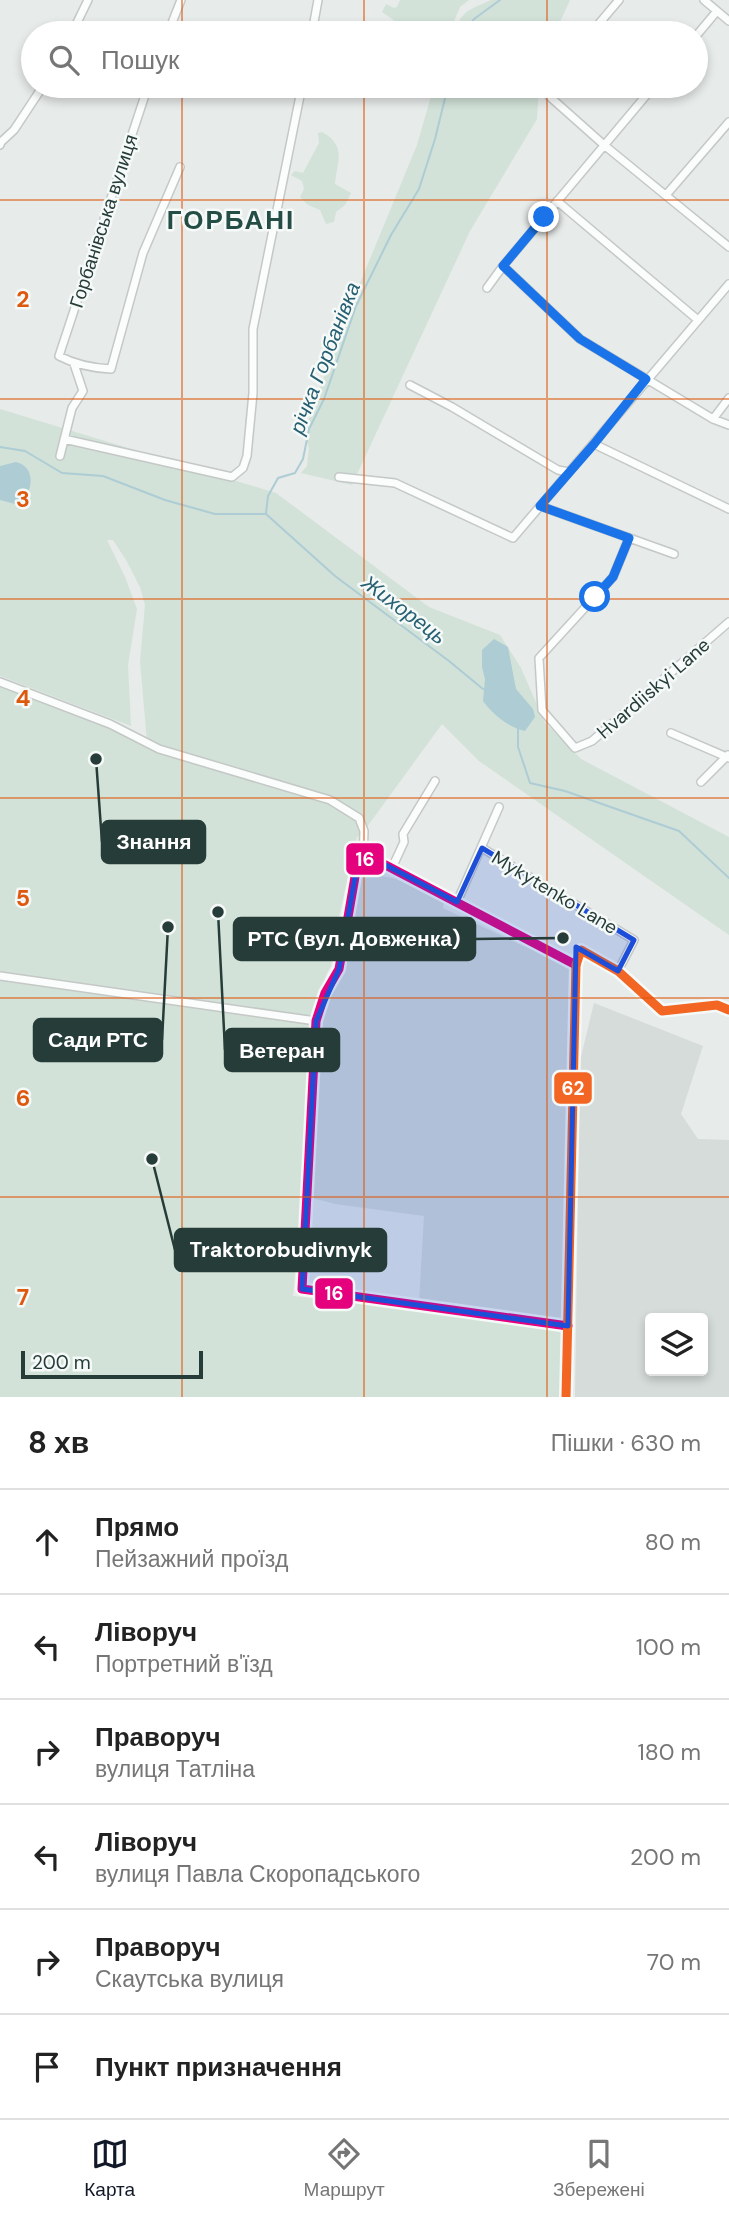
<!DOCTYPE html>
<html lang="uk">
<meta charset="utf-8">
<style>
body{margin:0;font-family:"DM Sans",sans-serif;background:#f2f2f2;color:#222}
.controls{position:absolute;right:21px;bottom:21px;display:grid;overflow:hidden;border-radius:7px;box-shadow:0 4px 10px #0003}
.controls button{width:63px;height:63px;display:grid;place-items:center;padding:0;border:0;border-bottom:2px solid #e0e0e0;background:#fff;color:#222;font:35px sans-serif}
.scale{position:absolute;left:21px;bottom:18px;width:182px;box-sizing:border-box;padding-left:7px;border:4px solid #263c38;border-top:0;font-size:19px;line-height:24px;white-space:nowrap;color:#263c38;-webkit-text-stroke:5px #f5f9f8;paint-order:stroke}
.stop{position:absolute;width:21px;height:21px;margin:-16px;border:5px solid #1a73e8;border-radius:50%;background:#fff}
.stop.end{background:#1a73e8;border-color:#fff;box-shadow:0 2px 7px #0008}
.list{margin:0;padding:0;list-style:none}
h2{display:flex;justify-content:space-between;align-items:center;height:91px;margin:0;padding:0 28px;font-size:30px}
h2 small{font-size:23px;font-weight:400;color:#767676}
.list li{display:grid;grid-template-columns:46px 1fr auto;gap:21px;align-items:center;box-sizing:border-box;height:105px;padding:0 28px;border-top:2px solid #e0e0e0}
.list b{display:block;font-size:26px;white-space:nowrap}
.list p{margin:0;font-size:23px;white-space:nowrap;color:#767676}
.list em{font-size:23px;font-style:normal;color:#767676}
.icon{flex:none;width:38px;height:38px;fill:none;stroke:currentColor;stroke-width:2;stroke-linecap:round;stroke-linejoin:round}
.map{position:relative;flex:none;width:729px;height:1397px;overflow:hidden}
.search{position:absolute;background:#fff;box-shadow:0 4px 10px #0003;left:21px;right:21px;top:21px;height:77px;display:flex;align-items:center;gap:18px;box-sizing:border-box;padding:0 24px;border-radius:38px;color:#767676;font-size:26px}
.sheet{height:721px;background:#fff}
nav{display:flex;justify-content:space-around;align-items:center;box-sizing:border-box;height:98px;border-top:2px solid #e0e0e0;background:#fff;font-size:19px;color:#767676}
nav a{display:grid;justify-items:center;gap:4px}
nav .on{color:#111827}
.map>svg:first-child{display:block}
.built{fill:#d5dcd9;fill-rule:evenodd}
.green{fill:#d2e2d8}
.water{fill:#adccd4}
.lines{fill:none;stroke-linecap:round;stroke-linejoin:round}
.stream{stroke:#adccd4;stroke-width:2}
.street-casing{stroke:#c4c8c6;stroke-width:10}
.street{stroke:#fbfcfc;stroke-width:7}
.bus-1-casing{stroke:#f5f9f8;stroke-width:14}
.bus-2-casing{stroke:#f5f9f8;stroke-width:14}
.bus-1{stroke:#e5007d;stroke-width:9}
.bus-2{stroke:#f26522;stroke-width:9}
.route{stroke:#1a73e8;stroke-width:9}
.marked{fill:#1d4ed8;fill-opacity:0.2;stroke:#1d4ed8;stroke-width:5;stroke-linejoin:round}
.grid{fill:none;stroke:#de580e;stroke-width:2;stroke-opacity:0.55}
.labels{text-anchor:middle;stroke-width:5;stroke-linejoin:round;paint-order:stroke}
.street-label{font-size:19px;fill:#263c38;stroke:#f5f9f8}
.water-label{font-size:21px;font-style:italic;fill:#265f72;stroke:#f5f9f8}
.district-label{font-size:26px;font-weight:bold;letter-spacing:2px;fill:#244d46;stroke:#f5f9f8}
.grid-label{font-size:23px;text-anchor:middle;font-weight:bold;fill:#de580e;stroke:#f5f9f8;stroke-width:5;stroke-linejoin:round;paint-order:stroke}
.leader{fill:none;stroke:#263c38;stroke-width:2.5}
.callout-dot{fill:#263c38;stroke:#f5f9f8;stroke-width:2.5}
.callout{fill:#263c38;stroke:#263c38;stroke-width:2.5}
.callout-label{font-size:21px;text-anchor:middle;font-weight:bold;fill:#fff}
.line-badge{stroke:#f5f9f8;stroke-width:2.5}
.badge-label{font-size:19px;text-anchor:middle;font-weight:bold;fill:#fff}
</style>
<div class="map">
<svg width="729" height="1397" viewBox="0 0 729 1397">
<rect width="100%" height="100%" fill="#e7ebe9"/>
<path class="built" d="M359 871 396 879 444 902 443 908 517 943 572 967 565 1320 419 1303 424 1216 335 1204 309 1197 318 1020 326 994 336 981Z
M594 1003 703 1046 681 1114 698 1139 729 1140V1397H575L580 1061ZM650 1318H703V1371H650Z"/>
<path class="green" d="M400 0H469L460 7 449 33H412L382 12 386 4 394 8 397 7Z
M491 0H570L555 33H453C463 9 470 10 491 0Z
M434 86H539L537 119 470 231 352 485 301 473 307 466 309 448 304 433 314 404 358 288 417 145Z
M322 132C347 146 337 161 335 184L351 193 345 205 336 212 334 222 326 224 320 210 308 205 300 197 304 189 302 181 291 175 295 171 303 173 319 143 318 133Z
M0 409 276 493 429 607 500 635 521 668 545 723 581 759 729 837V935L479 761 442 724 364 831 357 837 335 934 331 966 326 975 316 1021 293 1296 568 1326 566 1397H0V684L147 742 140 661 145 605 140 587 126 560 113 540H107L125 577 137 609 128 665 131 726 0 676Z"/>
<path class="water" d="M16 462C37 467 33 493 19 505L0 500V466Z
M494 639 508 647 516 689 533 709 535 717 525 731C511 729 491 713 483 701L485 679 482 667V650Z"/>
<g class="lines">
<path class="stream" d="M463 33 474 19 500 0
M0 447 25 451 62 473 103 476 165 500 215 514H266L335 576 449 661 483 689
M266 513 268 496 278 478 295 473 303 459 309 429 324 399 356 306 391 235 419 189 435 139 448 86
M518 728V747L530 783 565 791 679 831 729 878"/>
<g class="street-casing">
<path id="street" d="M704 0 729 21
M72 33 88 0
M168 33 181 0
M312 33 318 0
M591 33 619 0
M696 36 717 11
M148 86 59 356C76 365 92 368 111 369L143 253 180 167
M549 86V96L604 145 729 247
M0 145 1 142 14 130 43 86
M666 195 729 122
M557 201 698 320
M503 266 580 339 713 419 729 425
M487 288 503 266 654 86
M410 385 452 407 558 470 569 472
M713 419 729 398
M64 439 232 477 243 468 247 456 253 393V329L302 86
M594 444 729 509
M60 456 72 408 83 391 74 364
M339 477 395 483 513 538 729 284
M540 506 674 554
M629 538 613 577 539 658 542 710 575 748 592 741 729 622
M0 682 110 724 159 749 330 800 359 818 364 831 363 859
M671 733 729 758
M701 782 728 755
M482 848 634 940 618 971
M392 868 404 842 403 834 435 781
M457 902 499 807
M0 976 316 1021
M568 1326 302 1289 316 1021 325 993 339 969 356 871 363 859 376 860 576 965
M566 1397 576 965 581 950 618 971 662 1011 717 1005 729 1010"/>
</g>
<use href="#street" class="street"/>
<g class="bus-1-casing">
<path id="bus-1" d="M568 1326 302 1289 316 1021 325 993 339 969 356 871 363 859 376 860 576 965"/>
</g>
<g class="bus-2-casing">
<path id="bus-2" d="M566 1397 576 965 581 950 618 971 662 1011 717 1005 729 1010"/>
</g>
<use href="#bus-1" class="bus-1"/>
<use href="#bus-2" class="bus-2"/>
</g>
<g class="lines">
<path class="route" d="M544 217 503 266 580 339 646 379 594 444 540 506 629 538 613 577 595 597"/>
</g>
<path class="marked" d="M482 848 634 940 618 971 576 947 568 1326 302 1289 316 1021 339 969 356 871 363 859 376 860 457 902Z"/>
<path class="grid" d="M182 0V33M364 0V33M547 0V33M182 86V1397M364 86V1397M547 86V1397M0 200H729M0 399H729M0 599H729M0 798H729M0 998H729M0 1197H729"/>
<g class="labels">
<g class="street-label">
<text transform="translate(103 221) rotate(-72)" y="7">Горбанівська вулиця</text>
<text transform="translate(653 688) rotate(-41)" y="7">Hvardiiskyi Lane</text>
<text transform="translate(555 892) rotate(31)" y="7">Mykytenko Lane</text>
</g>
<g class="water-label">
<text transform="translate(325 358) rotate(-69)" y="7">річка Горбанівка</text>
<text transform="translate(404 610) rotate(37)" y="7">Жихорець</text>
</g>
<g class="district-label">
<text x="231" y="229">ГОРБАНІ</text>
</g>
</g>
<g class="grid-label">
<text x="23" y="307">2</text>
<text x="23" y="507">3</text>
<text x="23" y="706">4</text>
<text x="23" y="906">5</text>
<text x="23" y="1106">6</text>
<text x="23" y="1305">7</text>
</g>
<path class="leader" d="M96 759L102 842M563 938L475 939M168 927L162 1040M218 912L225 1050M152 1159L175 1250"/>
<g class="callout-dot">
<circle cx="96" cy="759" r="7"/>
<circle cx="563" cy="938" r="7"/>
<circle cx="168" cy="927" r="7"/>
<circle cx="218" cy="912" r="7"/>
<circle cx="152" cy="1159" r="7"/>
</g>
<g class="callout">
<rect x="102" y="821" width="103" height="42" rx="7"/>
<rect x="234" y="918" width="241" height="42" rx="7"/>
<rect x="34" y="1019" width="128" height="42" rx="7"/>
<rect x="225" y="1029" width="114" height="42" rx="7"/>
<rect x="175" y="1229" width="211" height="42" rx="7"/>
</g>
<g class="callout-label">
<text x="154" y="849">Знання</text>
<text x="354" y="946">РТС (вул. Довженка)</text>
<text x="98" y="1047">Сади РТС</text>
<text x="282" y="1058">Ветеран</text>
<text x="281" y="1257">Traktorobudivnyk</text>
</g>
<g class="line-badge">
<rect x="345" y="842" width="40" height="34" rx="7" fill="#e5007d"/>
<rect x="553" y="1071" width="40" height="34" rx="7" fill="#f26522"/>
<rect x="314" y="1277" width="40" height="33" rx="7" fill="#e5007d"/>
</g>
<g class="badge-label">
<text x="365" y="866">16</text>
<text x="573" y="1095">62</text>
<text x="334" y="1300">16</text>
</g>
</svg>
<div class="controls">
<button><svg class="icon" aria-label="layers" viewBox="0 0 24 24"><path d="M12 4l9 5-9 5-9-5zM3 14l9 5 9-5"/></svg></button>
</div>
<div class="scale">200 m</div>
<div class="stop" style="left:595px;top:597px"></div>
<div class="stop end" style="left:544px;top:217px"></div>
<div class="search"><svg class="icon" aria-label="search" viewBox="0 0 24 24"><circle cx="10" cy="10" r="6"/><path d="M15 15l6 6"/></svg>Пошук</div>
</div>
<section class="sheet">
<h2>8 хв<small>Пішки · 630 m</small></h2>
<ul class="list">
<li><svg class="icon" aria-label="ahead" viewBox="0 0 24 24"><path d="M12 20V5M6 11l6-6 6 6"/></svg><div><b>Прямо</b><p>Пейзажний проїзд</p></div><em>80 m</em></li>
<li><svg class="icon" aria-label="left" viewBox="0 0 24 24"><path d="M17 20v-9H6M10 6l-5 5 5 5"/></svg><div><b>Ліворуч</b><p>Портретний в'їзд</p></div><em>100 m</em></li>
<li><svg class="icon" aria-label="right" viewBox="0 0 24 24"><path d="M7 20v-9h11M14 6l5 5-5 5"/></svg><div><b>Праворуч</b><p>вулиця Татліна</p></div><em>180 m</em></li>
<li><svg class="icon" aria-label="left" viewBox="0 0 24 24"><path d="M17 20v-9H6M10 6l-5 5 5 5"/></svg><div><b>Ліворуч</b><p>вулиця Павла Скоропадського</p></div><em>200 m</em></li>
<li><svg class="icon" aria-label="right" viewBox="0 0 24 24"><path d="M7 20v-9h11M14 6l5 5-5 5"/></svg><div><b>Праворуч</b><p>Скаутська вулиця</p></div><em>70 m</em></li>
<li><svg class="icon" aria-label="arrive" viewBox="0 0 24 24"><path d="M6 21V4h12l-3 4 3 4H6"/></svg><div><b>Пункт призначення</b></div></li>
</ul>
</section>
<nav>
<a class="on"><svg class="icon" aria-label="map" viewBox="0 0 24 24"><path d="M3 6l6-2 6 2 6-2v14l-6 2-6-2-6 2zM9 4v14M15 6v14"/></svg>Карта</a>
<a><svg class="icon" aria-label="directions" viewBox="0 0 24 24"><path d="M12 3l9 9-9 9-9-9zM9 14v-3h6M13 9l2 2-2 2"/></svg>Маршрут</a>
<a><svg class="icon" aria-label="saved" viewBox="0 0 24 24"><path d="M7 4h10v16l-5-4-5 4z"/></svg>Збережені</a>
</nav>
